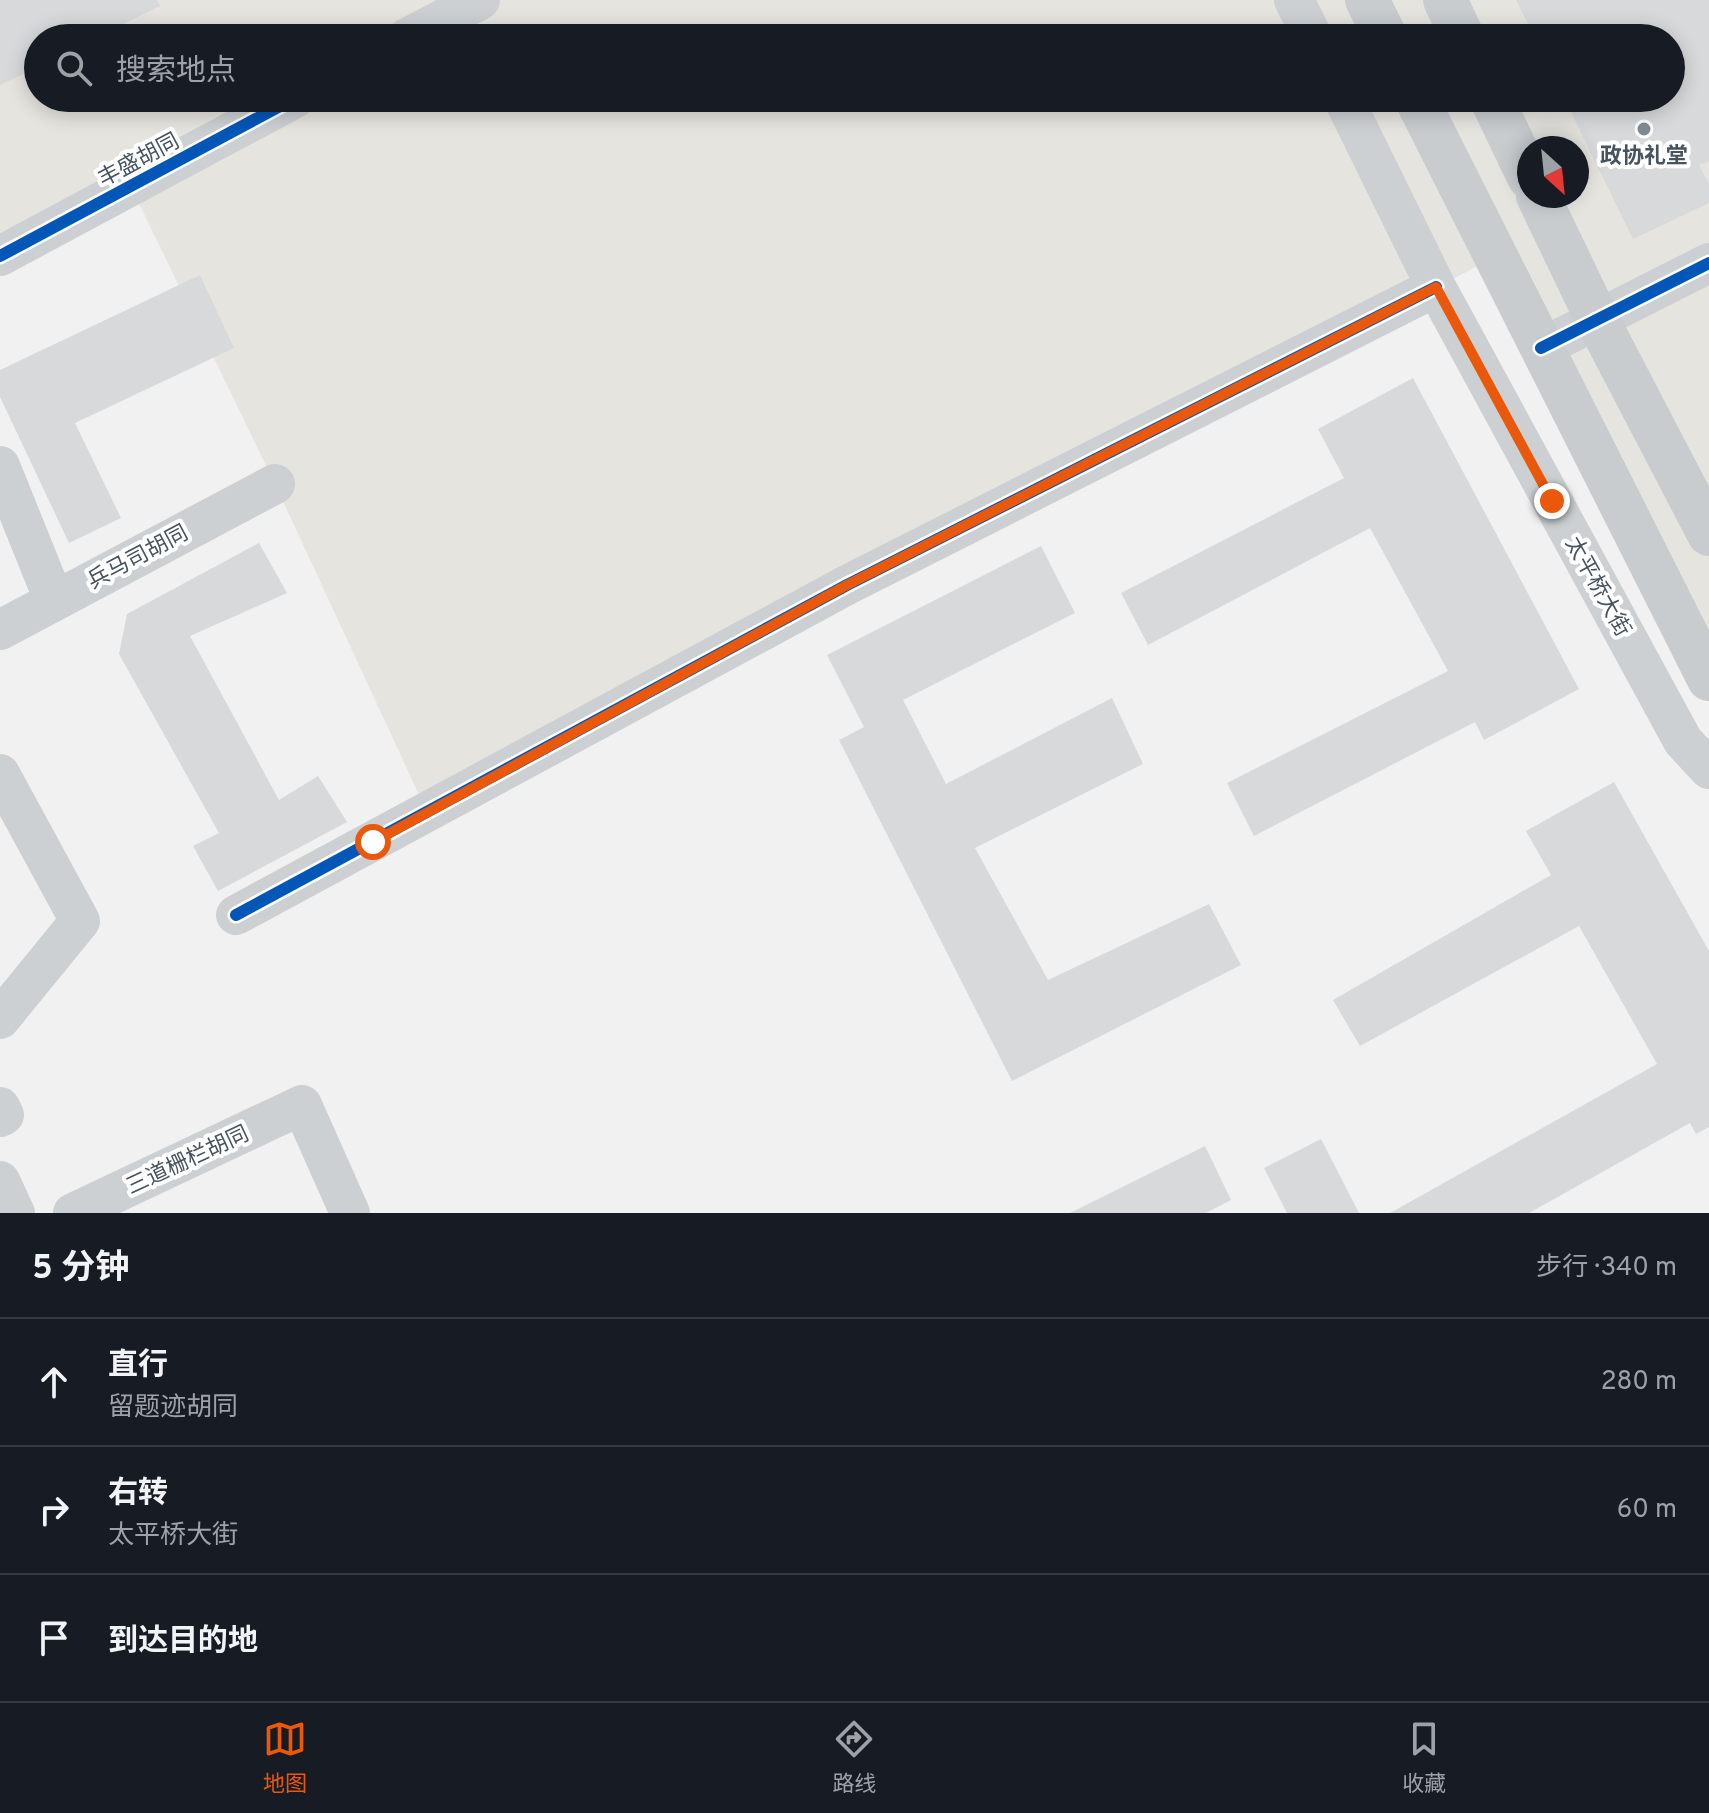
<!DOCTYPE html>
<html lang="zh">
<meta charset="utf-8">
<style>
body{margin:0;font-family:Overpass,"Noto Sans SC",sans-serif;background:#20242c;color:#f1f3f6}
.compass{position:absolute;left:1517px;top:136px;width:72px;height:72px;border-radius:50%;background:#171b24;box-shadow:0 4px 20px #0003;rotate:153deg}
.stop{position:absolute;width:24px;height:24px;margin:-18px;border:6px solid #ea580c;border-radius:50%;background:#fff}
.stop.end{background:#ea580c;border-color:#fff;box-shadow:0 2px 8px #0008}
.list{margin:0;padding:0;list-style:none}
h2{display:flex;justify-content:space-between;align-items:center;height:104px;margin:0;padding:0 32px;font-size:34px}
h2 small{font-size:26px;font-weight:400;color:#9ea1a6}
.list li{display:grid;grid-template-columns:52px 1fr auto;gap:24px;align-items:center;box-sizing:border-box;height:128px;padding:0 32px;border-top:2px solid #363941}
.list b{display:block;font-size:30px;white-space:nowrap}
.list p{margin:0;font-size:26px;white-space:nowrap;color:#9ea1a6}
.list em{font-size:26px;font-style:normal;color:#9ea1a6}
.icon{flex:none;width:44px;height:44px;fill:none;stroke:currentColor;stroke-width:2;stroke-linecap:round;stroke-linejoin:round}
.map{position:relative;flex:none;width:1709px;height:1213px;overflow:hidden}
.search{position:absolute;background:#171b24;box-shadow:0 4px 20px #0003;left:24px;right:24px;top:24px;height:88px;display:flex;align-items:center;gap:20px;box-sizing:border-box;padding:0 28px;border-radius:44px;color:#9ea1a6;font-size:30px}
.sheet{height:488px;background:#171b24}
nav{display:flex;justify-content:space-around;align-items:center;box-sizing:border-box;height:112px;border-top:2px solid #363941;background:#171b24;font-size:22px;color:#9ea1a6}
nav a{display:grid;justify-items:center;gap:4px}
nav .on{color:#ea580c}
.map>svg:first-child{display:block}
.commercial{fill:#e6e4df;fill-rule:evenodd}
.building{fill:#d8d9db}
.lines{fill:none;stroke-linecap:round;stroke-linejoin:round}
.minor{stroke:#ccd0d2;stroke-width:40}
.major{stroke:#c8cccf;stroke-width:44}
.cycleway-casing{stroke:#fff;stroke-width:17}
.cycleway{stroke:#0057b8;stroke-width:12}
.route{stroke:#ea580c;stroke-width:10}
.poi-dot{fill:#828b91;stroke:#fff;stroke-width:3}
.labels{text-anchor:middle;stroke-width:8;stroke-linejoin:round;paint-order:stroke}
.poi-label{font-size:22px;font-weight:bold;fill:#47545e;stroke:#fff}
.street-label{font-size:22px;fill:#47545e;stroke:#fff}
</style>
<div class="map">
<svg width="1709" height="1213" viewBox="0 0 1709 1213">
<rect width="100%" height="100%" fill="#f1f1f1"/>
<path class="commercial" d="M0 0H1709V680L1495 257 427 812 275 484 131 187 0 256ZM38 38H1671V98H38ZM1529 148H1577V196H1529Z"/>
<path class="building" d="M0 0H157L160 6 95 38H38V67L0 85Z
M1516 0H1709V161L1699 165 1709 184V203L1633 239 1564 98H1671V38H1535Z
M200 275 234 348 75 423 121 518 69 543 0 397V370Z
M1413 378 1579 689 1484 740 1475 722 1254 836 1227 783 1448 671 1370 528 1148 645 1121 593 1344 478 1318 429Z
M259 543 287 593 190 636 279 800 318 776 347 822 218 891 193 846 219 833 119 654 127 614Z
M1041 546 1075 613 903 700 946 784 1112 698 1143 764 975 848 1048 980 1209 904 1241 965 1012 1081 839 740 864 727 827 655Z
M1614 782 1709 951V1127L1696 1134 1690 1123 1529 1213H1390L1657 1064 1579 926 1360 1046 1333 1000 1551 875 1526 831Z
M1321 1139 1359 1213H1287L1264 1168Z
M1205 1146 1231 1200 1206 1213H1070Z"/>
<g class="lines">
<path class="minor" d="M1294 0 1313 38
M407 38 480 0
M1343 98 1436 287 1683 741 1709 769
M0 256 295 98
M1541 348 1709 263
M0 466 54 600
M0 630 275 484
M0 774 80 921 0 1019
M236 915 847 585 1436 287
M0 1107 4 1115 0 1117
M0 1181 15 1213
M73 1213 302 1105 350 1213"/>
<path class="major" d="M1367 0 1386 38
M1445 0 1463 38
M1416 98 1709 679
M1491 98 1529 177
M1538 196 1598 321 1709 534"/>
<g class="cycleway-casing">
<path id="cycleway" d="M0 256 295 98
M1541 348 1709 263
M236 915 847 585 1436 287"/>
</g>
<use href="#cycleway" class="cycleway"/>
</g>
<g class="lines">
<path class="route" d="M373 842 847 585 1436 287 1552 501"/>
</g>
<circle class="poi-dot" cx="1644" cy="129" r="8"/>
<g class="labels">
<g class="poi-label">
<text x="1644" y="163">政协礼堂</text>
</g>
<g class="street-label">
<text transform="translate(138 159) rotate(-28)" y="8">丰盛胡同</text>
<text transform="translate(137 556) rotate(-28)" y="8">兵马司胡同</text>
<text transform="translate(1599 586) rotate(61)" y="8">太平桥大街</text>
<text transform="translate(187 1159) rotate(-25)" y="8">三道栅栏胡同</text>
</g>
</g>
</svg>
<svg class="compass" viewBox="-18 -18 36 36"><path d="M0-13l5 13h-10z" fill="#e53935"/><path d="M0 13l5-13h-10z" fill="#9ea1a6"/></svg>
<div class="stop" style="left:373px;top:842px"></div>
<div class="stop end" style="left:1552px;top:501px"></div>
<div class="search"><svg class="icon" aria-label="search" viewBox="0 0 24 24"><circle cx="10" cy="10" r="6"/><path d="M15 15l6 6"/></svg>搜索地点</div>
</div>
<section class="sheet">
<h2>5 分钟<small>步行 · 340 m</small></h2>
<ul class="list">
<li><svg class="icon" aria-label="ahead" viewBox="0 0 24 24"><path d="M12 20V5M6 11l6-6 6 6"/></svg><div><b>直行</b><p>留题迹胡同</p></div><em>280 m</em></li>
<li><svg class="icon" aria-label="right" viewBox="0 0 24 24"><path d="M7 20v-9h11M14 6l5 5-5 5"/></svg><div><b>右转</b><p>太平桥大街</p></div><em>60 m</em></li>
<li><svg class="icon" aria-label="arrive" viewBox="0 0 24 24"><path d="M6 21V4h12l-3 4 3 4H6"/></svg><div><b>到达目的地</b></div></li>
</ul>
</section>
<nav>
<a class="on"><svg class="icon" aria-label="map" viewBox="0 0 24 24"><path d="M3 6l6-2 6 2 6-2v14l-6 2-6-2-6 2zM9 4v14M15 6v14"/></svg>地图</a>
<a><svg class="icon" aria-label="directions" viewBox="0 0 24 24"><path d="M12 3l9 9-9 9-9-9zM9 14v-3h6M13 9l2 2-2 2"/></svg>路线</a>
<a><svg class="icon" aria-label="saved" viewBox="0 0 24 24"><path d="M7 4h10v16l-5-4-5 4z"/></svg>收藏</a>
</nav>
